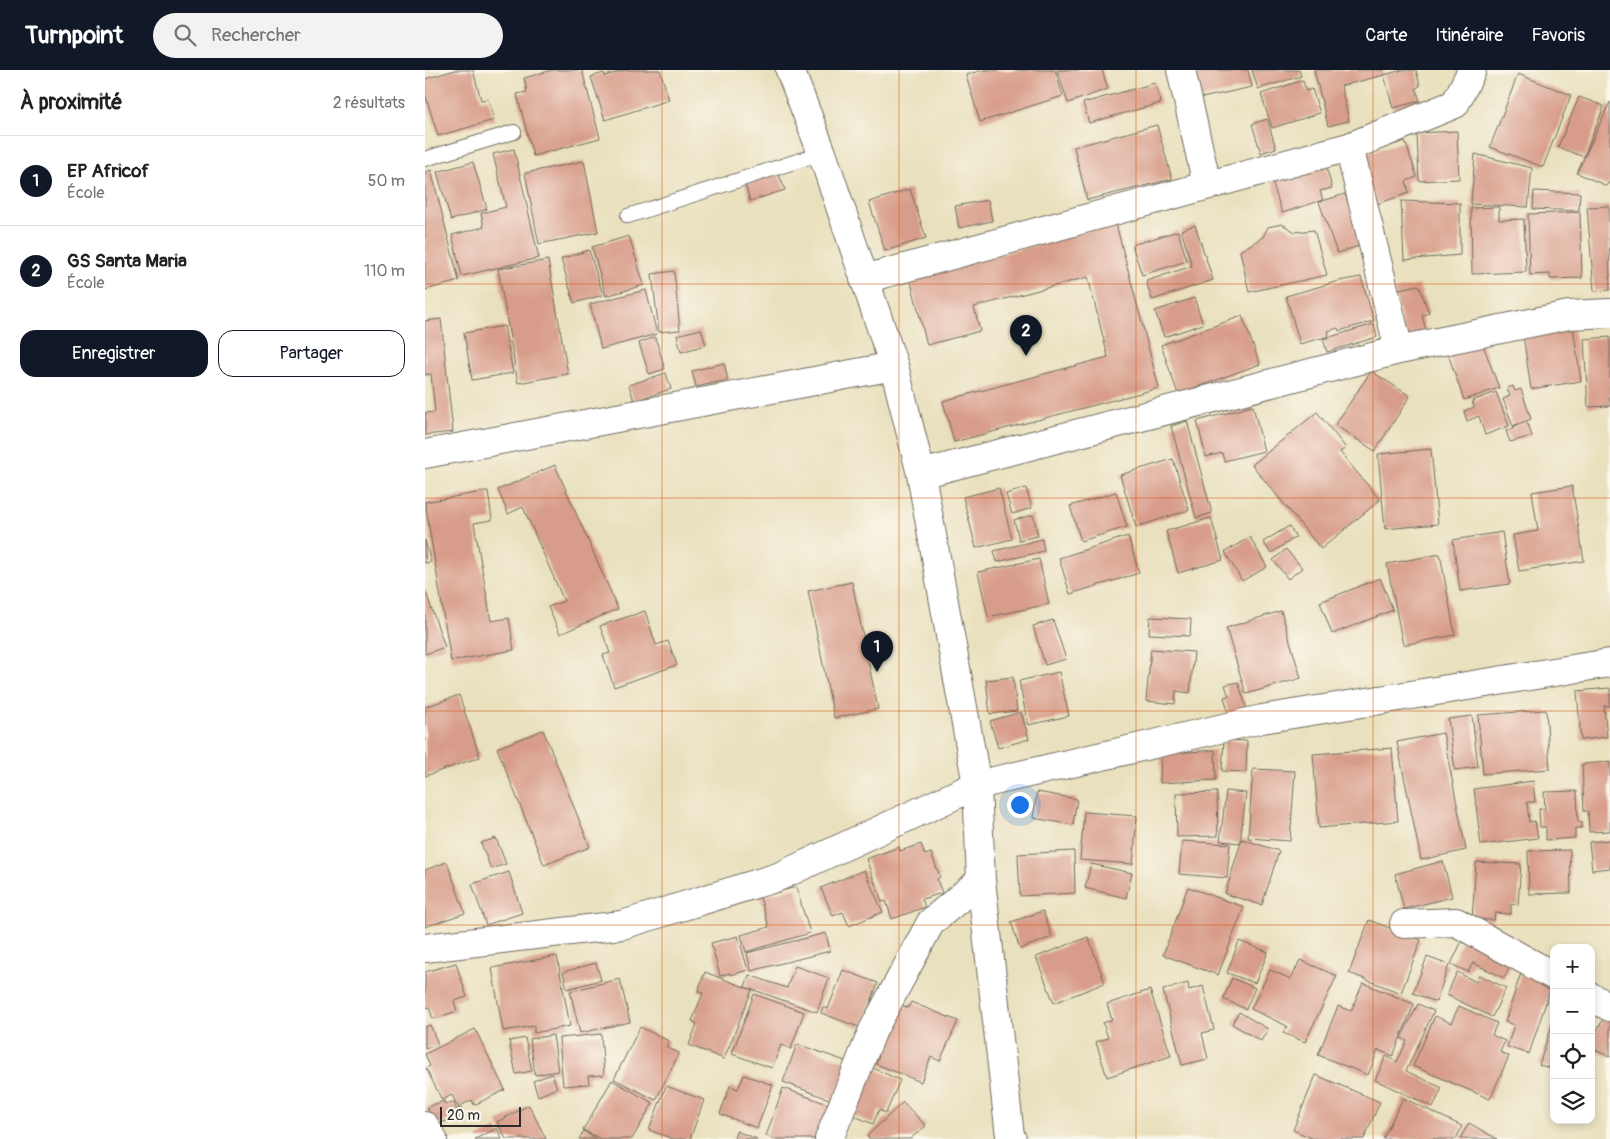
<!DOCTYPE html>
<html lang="fr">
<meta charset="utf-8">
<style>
body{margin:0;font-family:Pangolin,sans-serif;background:#f2f2f2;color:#202124}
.controls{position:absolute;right:15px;bottom:15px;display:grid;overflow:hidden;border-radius:10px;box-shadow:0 2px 8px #0003}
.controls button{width:45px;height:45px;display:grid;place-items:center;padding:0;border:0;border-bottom:1px solid #e0e0e0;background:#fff;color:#202124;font:25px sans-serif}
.scale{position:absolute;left:15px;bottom:12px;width:81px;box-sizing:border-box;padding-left:5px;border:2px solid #2b2b2b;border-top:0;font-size:14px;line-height:18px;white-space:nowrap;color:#2b2b2b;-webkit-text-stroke:4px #fbf7ec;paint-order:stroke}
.you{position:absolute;left:594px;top:734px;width:18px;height:18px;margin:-12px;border:4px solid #fff;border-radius:50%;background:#1a73e8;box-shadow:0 0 0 8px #1a73e833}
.badge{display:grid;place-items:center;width:32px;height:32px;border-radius:50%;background:#111827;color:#fff;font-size:16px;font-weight:700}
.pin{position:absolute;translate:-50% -41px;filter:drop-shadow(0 1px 2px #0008)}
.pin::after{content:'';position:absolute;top:26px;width:18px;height:15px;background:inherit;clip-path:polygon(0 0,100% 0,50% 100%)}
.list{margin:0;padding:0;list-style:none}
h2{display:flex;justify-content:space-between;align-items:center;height:65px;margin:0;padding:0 20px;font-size:21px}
h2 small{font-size:16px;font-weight:400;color:#757577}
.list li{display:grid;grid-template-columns:32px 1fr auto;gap:15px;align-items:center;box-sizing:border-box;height:90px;padding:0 20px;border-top:1px solid #e0e0e0}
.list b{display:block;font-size:19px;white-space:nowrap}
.list p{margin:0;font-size:16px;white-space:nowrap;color:#757577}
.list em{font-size:16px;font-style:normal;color:#757577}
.actions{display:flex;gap:10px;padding:15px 20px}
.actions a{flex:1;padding:11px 0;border:1px solid #111827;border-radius:15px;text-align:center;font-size:18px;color:#111827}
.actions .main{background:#111827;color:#fff}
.icon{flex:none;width:28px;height:28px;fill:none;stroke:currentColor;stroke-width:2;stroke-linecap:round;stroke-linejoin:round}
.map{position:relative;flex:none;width:1185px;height:1069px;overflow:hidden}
header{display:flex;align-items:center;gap:30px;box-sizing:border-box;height:70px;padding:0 25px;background:#111827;color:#fff}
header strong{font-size:24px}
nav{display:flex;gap:28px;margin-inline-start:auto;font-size:18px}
.search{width:350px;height:45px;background:#f2f2f2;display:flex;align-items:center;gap:12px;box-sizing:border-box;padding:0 18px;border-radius:28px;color:#757577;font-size:19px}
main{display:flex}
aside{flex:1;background:#fff}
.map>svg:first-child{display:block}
.building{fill:#d89d8a}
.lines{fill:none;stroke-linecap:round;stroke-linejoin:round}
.service-casing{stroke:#6e6a5e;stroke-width:16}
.minor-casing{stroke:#6e6a5e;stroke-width:30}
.service{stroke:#fff;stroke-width:14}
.minor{stroke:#fff;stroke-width:28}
.grid{fill:none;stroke:#d5540f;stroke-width:1;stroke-opacity:0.55}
</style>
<header>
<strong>Turnpoint</strong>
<div class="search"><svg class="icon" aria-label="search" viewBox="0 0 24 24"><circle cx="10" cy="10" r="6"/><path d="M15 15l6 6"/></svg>Rechercher</div>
<nav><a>Carte</a><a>Itinéraire</a><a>Favoris</a></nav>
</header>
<main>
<aside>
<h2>À proximité<small>2 résultats</small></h2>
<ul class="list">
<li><span class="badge">1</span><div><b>EP Africof</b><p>École</p></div><em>50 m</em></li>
<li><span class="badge">2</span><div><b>GS Santa Maria</b><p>École</p></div><em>110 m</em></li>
</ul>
<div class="actions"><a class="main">Enregistrer</a><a>Partager</a></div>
</aside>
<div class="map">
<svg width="1185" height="1069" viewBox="0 0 1185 1069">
<rect width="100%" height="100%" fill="#fbf7ec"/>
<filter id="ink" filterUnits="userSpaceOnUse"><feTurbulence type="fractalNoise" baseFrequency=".02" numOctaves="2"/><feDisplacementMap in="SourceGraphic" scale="10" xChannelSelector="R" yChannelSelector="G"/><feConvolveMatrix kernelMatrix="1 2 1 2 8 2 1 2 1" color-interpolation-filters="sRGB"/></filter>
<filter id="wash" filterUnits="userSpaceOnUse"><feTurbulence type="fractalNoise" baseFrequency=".0096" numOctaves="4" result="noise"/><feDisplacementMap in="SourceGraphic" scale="20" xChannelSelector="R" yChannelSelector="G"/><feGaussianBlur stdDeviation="1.12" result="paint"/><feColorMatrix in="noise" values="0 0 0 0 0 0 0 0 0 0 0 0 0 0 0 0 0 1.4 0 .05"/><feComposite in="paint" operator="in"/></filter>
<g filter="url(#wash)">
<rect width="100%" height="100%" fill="#e9e0bd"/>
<g id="blocks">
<path class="building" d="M30 0H48L56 30 63 29 69 50 13 66 0 24V9Z
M127 0H157L175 68 108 86 92 24 102 22 99 8Z
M200 0H235L244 30 180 50 166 7 179 3 180 6Z
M558 0H630L638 26 555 52 541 5Z
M632 0H677L683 19 643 33Z
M765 0H823L827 17 772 29Z
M827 0H874L876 6 833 19Z
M889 0H958L959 5 916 16 924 51 903 56Z
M977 0H991L995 16 991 18 995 31 968 38 959 5Z
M1093 4 1146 25 1118 97 1065 77Z
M878 10 881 21 887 19 895 43 847 58 836 24Z
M730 13 736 33 664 53 658 33Z
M1154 27 1179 36 1159 87 1133 77Z
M1185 32V110L1182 116 1152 103Z
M842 49 851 78 836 83 827 54Z
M732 55 747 109 662 130 649 77Z
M1032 61 1034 109 994 111 992 63Z
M980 71 992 107 981 111 984 123 949 135 933 86Z
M89 79 114 188 37 206 27 165 59 157 56 143 81 137 68 84Z
M1050 84 1107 98 1103 137 1046 134Z
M159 91 173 162 114 174 100 103Z
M48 92 62 139 26 150 12 102Z
M900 92 907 118 895 121 898 130 857 143 846 108Z
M6 100 34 211 0 220V102Z
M353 102 360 120 325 131 320 114Z
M485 119 501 168 460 181 444 132Z
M1109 121 1155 123 1154 141 1108 139Z
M920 124 937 175 912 183 894 132Z
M563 130 567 151 534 158 530 136Z
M976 131 1035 133V185L979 190Z
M1184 136 1185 220 1169 221 1162 137Z
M1074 137V150L1099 149 1101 202 1047 204 1046 138Z
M1155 142 1157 208 1125 209V204L1105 205 1103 144Z
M691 154 734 318 529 372 518 331 683 287 663 207 549 237 555 261 502 275 485 208Z
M857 154 870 162 889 160 902 205 824 222 815 181 838 167 843 157Z
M770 155 788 210 727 230 721 211 767 196 756 160Z
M753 161 762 191 717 205 707 175Z
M204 166 219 215 181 226 167 177Z
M164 180 178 225 149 233 136 189Z
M123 190 143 304 93 313 73 199Z
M249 201 255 260 234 262 227 204Z
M936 207 949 251 914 261 913 258 903 261 904 266 875 274 861 226 914 211Z
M994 215 1004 243 997 246 1001 260 981 269 969 220Z
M221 220 232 264 176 279 165 234Z
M769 228 778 254 739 267 730 241Z
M817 246 835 294 753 324 736 275Z
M16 249 28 362 0 365V343L10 342 6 304 0 305V251Z
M949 254 952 267 902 282 898 269Z
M79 256 88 303 47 310 39 263Z
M1148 257 1156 311 1106 319 1098 265Z
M276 259 281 275 256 282 252 265Z
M230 267 240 299 224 304 214 273Z
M1185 267V336L1163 337 1159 269Z
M1057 272 1074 318 1039 330 1023 284Z
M299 293 303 310 271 317 267 301Z
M946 301 985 326 950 381 910 355Z
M241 303 246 319 209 331 204 315Z
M1088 316 1090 321 1096 319 1106 349 1088 356 1078 329 1085 326 1082 318Z
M1071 322 1084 356 1060 365 1054 346 1042 351 1039 341 1049 337 1047 331Z
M828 336 839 381 799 391 797 383 781 387 772 351Z
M892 342 921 378 915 382 955 430 896 479 827 395Z
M762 351 787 443 771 448 746 356Z
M1102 352 1107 366 1085 372 1081 361 1090 358 1089 356Z
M1006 379 1013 454 960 459 953 384Z
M748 389 764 440 711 457 695 405Z
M130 395 193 539 135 564 123 537 139 531 98 437 83 444 73 420Z
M1147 416 1159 491 1094 501 1088 465 1113 461 1107 422Z
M574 418 587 469 551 478 538 427Z
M601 418 607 438 587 444 581 424Z
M63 421 67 450 49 453 66 551 84 548 89 580 26 591 0 432Z
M691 422 702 457 656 471 645 436Z
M608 445 613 466 594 470 589 450Z
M786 448 798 490 753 503 741 461Z
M864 456 871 467 846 483 838 472Z
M1077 462 1085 514 1035 521 1028 470Z
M703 466 714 503 645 524 634 488Z
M825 467 842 497 817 511 800 482Z
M617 469 619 481 572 492 569 481Z
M0 470 6 492 0 493Z
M861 479 877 498 863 509 848 490Z
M1015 484 1030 565 978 575 962 494Z
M614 489 624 534 563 547 553 502Z
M955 508 968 540 907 564 895 532Z
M427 512 453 639 409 648 383 521Z
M0 520 20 577 0 584Z
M220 541 231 575 243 571 252 595 189 617 178 585 185 583 175 556Z
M856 541 876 608 821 624 801 558Z
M725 547 766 549 765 566 724 564Z
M628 550 641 589 620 595 608 556Z
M726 579 769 582 765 623 751 621 750 634 721 631Z
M634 602 644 646 603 655 594 611Z
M588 607 592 641 565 644 561 610Z
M813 612 822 639 804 645 799 627 804 626 800 615Z
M1185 618V636H1179L1182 667 1156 670 1152 621Z
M34 625 55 687 0 706V637Z
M1121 640 1125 699 1058 704 1053 645Z
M596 642 604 669 573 678 565 651Z
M1047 646 1053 697 1030 700 1023 649Z
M118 660 165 777 119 795 72 678Z
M1018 663 1041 780 996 790 972 672Z
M799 670 822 671 821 702 797 701Z
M967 678 973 751 894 758 888 684Z
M790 680 791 710 735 713 736 684Z
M1185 692V761L1164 762 1163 741H1159L1157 694Z
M828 699 870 701 865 771 823 768Z
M1108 711 1110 732H1102L1104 752 1110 751 1113 768 1056 775 1049 719Z
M801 721 821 723 815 773 795 771Z
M1152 721 1153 752H1157V758H1150V768L1121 770V757H1115L1114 739H1120L1119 722Z
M612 722 652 729 648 755 608 748Z
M792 722 793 766 752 767 751 723Z
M659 742 712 746 708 794 655 790Z
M71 768 81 794 66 799 56 773Z
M817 769 854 781 837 835 800 824Z
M1185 770V798L1167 800 1164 772Z
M757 771 805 774 802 808 754 804Z
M496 774 500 785 506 783 515 807 512 809 517 823 497 829 500 837 467 849 461 831 457 832 441 789 474 777 475 781Z
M1145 780 1146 823 1104 824 1103 781Z
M649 781 650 823 595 826 593 784Z
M1018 791 1027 827 979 839 970 804Z
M22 792 40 843 0 857V800Z
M1051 792 1096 794 1093 835 1086 834V844L1070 843 1069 850 1047 849Z
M666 794 707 803 701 828 660 818Z
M439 800 458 842 424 856 418 842 408 846 396 818Z
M84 802 97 843 61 855 47 814Z
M371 817 385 863 321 882 316 865 344 857 335 827Z
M763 817 819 837 793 905 738 885Z
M618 841 627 867 595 879 586 852Z
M944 850 996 870 976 923 924 903Z
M401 863 405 881 326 901 322 883Z
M313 866 323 900 305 905V903L295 906 286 873Z
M663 867 680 913 629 933 611 887Z
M1039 867 1088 890 1079 908 1048 893 1043 902 1026 894Z
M814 871 843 882 830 913 802 903Z
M132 886 145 956 109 963V956L78 961 67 898Z
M1002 887 1024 895 1011 932 988 923Z
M875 890 912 906 880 972 858 963 862 956 826 939 845 900 866 909Z
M31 893 42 927 29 931 32 941 8 949 4 937 0 938V902Z
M171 893 176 910 142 919 138 902Z
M370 896 404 908 392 942 320 917 324 905 362 918Z
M418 900 453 913 436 958 396 943 398 937 403 939Z
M280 902 327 920 299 989 264 975 272 954 267 951 278 923 273 921Z
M1032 902 1051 912 1054 905 1081 918 1067 947 1022 925Z
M1096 903 1128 911 1104 984 1082 977 1089 955 1080 952Z
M807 908 830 918 821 939 798 929Z
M195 909 205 952 155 963 145 921Z
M763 913 764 920 778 916 789 960 777 963 783 989 757 995 738 920Z
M938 913 989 934 968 986 953 980 943 1005 893 985 913 936 926 941Z
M725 920 746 986 682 1007 671 972 683 968 678 953 687 950 682 934Z
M329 924 379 942 366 979 356 975 347 998 307 984Z
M486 932 533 951 515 991 506 987 496 1012 451 994 454 986 450 984 472 933 483 938Z
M993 934 1009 941 981 1001 1017 1018 1008 1037 950 1010 961 986 972 992 982 971 976 968Z
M1034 936 1072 953 1067 965 1080 971 1075 982 1084 986 1065 1029 988 996 1010 946 1026 953Z
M814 942 843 959 836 971 807 954Z
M1129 948V999L1114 995Z
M1179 948 1185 951V987L1166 978V971Z
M5 955 13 974 0 979V957Z
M215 957 244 971 241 977 254 983 231 1030 189 1009Z
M50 959 80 1020 49 1035 47 1030 33 1037 27 1025 17 1030 1 998 5 996 0 984Z
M176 964 179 1005 163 1006 164 1014 138 1016 134 968Z
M128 965 133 1001 110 1005 105 969Z
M100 968 107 1001 91 1004 84 971Z
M372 974 423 992 409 1031 358 1012Z
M443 996 475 1010 461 1043 454 1040 448 1054 423 1043Z
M127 1004 132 1018 113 1026 108 1011Z
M319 1005 348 1015 332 1058 295 1044 305 1016 313 1019Z
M891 1005 955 1032 939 1069H889L868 1060Z
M187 1010 228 1033 207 1069H175L158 1060Z
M241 1016 279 1030 265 1069H248L224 1060Z
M358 1018 408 1036 396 1069H349L341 1066Z
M978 1028 1037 1056 1031 1069H958Z
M19 1031 20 1034 29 1032 31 1039 36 1038 39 1046 8 1055 2 1037Z
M478 1032 501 1056 485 1069H445L442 1066Z
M104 1035 121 1069H81L72 1052Z
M1044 1053 1072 1069H1035Z
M72 1058 77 1069H50Z
M159 1061 171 1069H154Z
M311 1061 332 1069H309Z"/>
</g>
</g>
<g filter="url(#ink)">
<use href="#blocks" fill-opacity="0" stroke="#6e6a5e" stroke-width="1"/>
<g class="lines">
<g class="service-casing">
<path id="service" d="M0 89 89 62
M203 146 397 83"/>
</g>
<g class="minor-casing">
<path id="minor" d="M365 0 397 83 469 296 496 404 552 715 556 810 585 1066 587 1069
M756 0 782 115
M924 77 974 280
M439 209 924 77 1030 34 1047 0
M0 384 469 296
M496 404 974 280 1144 245 1185 243
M979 854 1031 852 1129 906
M0 878 197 855 353 807 552 715 837 649 1185 593
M1166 927 1185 937
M0 1056 8 1069
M404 1069 448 960 506 852 556 810"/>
</g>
<use href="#service" class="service"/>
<use href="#minor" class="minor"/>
</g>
</g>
<path class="grid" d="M237 0V1069M474 0V1069M711 0V1069M948 0V1069M0 214H1185M0 428H1185M0 641H1185M0 855H1185"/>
</svg>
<div class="controls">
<button>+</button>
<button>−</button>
<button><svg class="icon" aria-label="locate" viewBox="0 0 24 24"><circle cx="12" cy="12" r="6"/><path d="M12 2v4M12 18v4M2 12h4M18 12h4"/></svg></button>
<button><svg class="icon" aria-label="layers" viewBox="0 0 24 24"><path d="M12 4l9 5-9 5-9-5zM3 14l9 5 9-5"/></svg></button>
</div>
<div class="scale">20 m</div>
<div class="you"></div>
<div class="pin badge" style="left:452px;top:602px">1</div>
<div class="pin badge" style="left:601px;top:286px">2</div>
</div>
</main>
